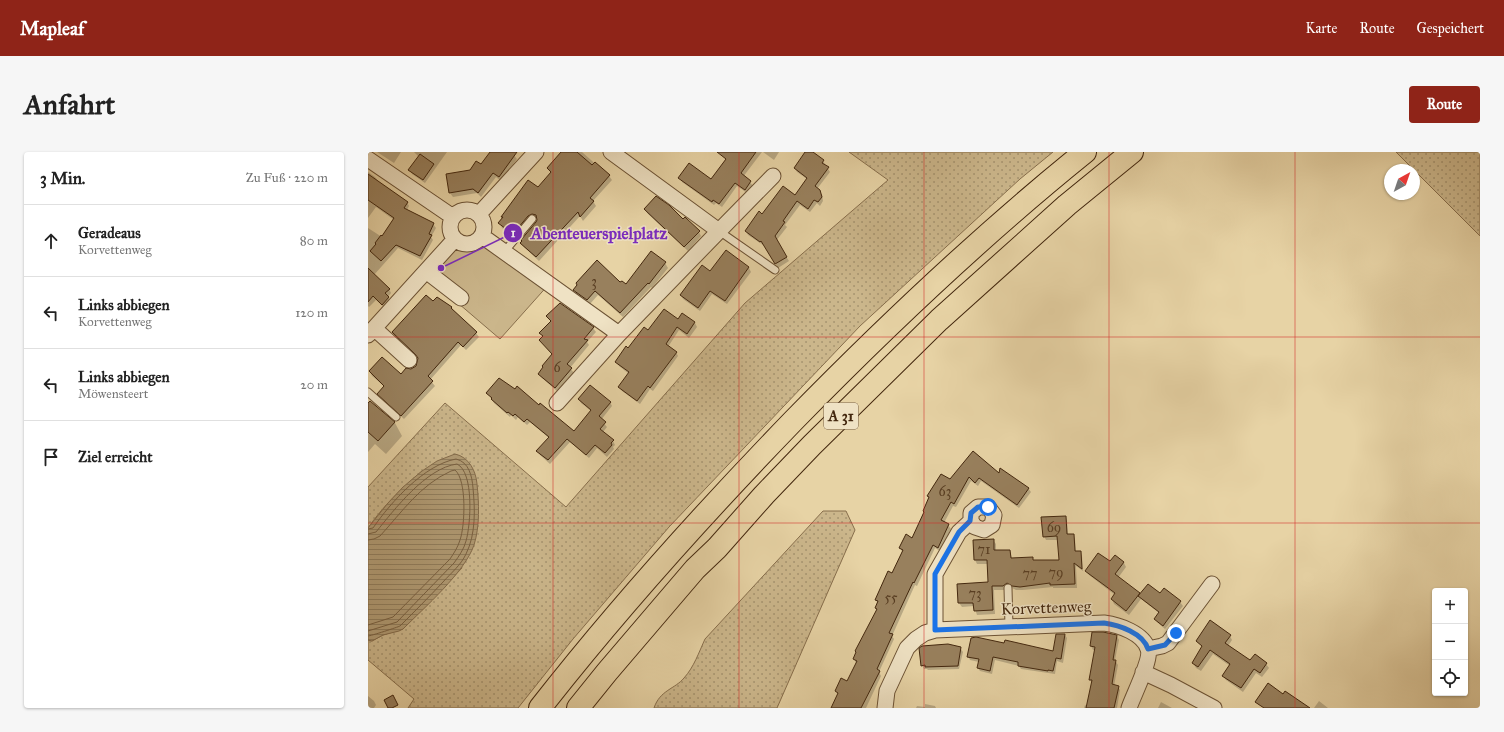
<!DOCTYPE html>
<html lang="de">
<meta charset="utf-8">
<style>
body{margin:0;font-family:"IM FELL Great Primer",serif;background:#f6f6f6;color:#222}
.controls{position:absolute;right:12px;bottom:12px;display:grid;overflow:hidden;border-radius:4px;box-shadow:0 1px 3px #0004}
.controls button{width:36px;height:36px;display:grid;place-items:center;padding:0;border:0;border-bottom:1px solid #e0e0e0;background:#fff;color:#222;font:20px sans-serif}
.compass{position:absolute;left:1016px;top:12px;width:36px;height:36px;border-radius:50%;background:#fff;box-shadow:0 1px 3px #0004;rotate:40deg}
.stop{position:absolute;width:12px;height:12px;margin:-9px;border:3px solid #1a73e8;border-radius:50%;background:#fff}
.stop.end{background:#1a73e8;border-color:#fff;box-shadow:0 1px 4px #0008}
.list{margin:0;padding:0;list-style:none}
h2{display:flex;justify-content:space-between;align-items:center;height:52px;margin:0;padding:0 16px;font-size:17px}
h2 small{font-size:13px;font-weight:400;color:#767676}
.list li{display:grid;grid-template-columns:26px 1fr auto;gap:12px;align-items:center;box-sizing:border-box;height:72px;padding:0 16px;border-top:1px solid #e0e0e0}
.list b{display:block;font-size:15px;white-space:nowrap}
.list p{margin:0;font-size:13px;white-space:nowrap;color:#767676}
.list em{font-size:13px;font-style:normal;color:#767676}
.icon{flex:none;width:22px;height:22px;fill:none;stroke:currentColor;stroke-width:2;stroke-linecap:round;stroke-linejoin:round}
.map{position:relative;flex:none;width:1112px;height:556px;overflow:hidden;border-radius:4px}
header{display:flex;align-items:center;gap:24px;box-sizing:border-box;height:56px;padding:0 20px;background:#8f2418;color:#fff}
header strong{font-size:19px}
nav{display:flex;gap:22px;margin-inline-start:auto;font-size:14px}
.intro{display:flex;align-items:center;justify-content:space-between;box-sizing:border-box;height:96px;padding:0 24px}
h1{margin:0;font-size:28px}
.button{padding:10px 18px;border-radius:4px;background:#8f2418;color:#fff;font-size:14px;font-weight:700}
main{display:flex;gap:24px;padding:0 24px}
aside{flex:1;background:#fff;border-radius:4px;box-shadow:0 1px 3px #0004}
.map>svg:first-child{display:block}
.grass{fill:url(#grass-dots);stroke:#876e4c}
.park{fill:#cbb68b;stroke:#876e4c}
.water{fill:url(#water-rules);stroke:#846b4a}
.shadow{fill:#0003}
.lines{fill:none;stroke-linecap:round;stroke-linejoin:round}
.shore{stroke:#796040;stroke-width:1}
.building{fill:#98805d;stroke:#43270e}
.lane-casing{stroke:#6c5234;stroke-width:9}
.street-casing{stroke:#6c5234;stroke-width:17}
.highway-casing{stroke:#43270e;stroke-width:24}
.lane{stroke:#efe2c4;stroke-width:7}
.street{stroke:#efe2c4;stroke-width:15}
.highway{stroke:#e7d3a5;stroke-width:22}
.route{stroke:#1a73e8;stroke-width:5}
.grid{fill:none;stroke:#d62828;stroke-width:1;stroke-opacity:0.55}
.labels{text-anchor:middle;stroke-width:3;stroke-linejoin:round;paint-order:stroke}
.number-label{font-size:14px;fill:#583d22}
.shield{fill:#efe2c4;stroke:#775f45;stroke-width:1}
.shield-label{font-size:15px;font-weight:bold;fill:#43270e}
.street-label{font-size:16px;fill:#43270e;stroke:#efe2c4}
.leader{fill:none;stroke:#7b2cbf;stroke-width:1.5}
.callout-dot{fill:#7b2cbf;stroke:#efe2c4;stroke-width:1.5}
.mark-label{font-size:12px;text-anchor:middle;font-weight:bold;fill:#fff}
.callout-label{font-size:17px;text-anchor:middle;font-weight:bold;fill:#7b2cbf;stroke:#efe2c4;stroke-width:3;stroke-linejoin:round;paint-order:stroke}
</style>
<header>
<strong>Mapleaf</strong>
<nav><a>Karte</a><a>Route</a><a>Gespeichert</a></nav>
</header>
<div class="intro"><h1>Anfahrt</h1><a class="button">Route</a></div>
<main>
<aside>
<h2>3 Min.<small>Zu Fuß · 220 m</small></h2>
<ul class="list">
<li><svg class="icon" aria-label="ahead" viewBox="0 0 24 24"><path d="M12 20V5M6 11l6-6 6 6"/></svg><div><b>Geradeaus</b><p>Korvettenweg</p></div><em>80 m</em></li>
<li><svg class="icon" aria-label="left" viewBox="0 0 24 24"><path d="M17 20v-9H6M10 6l-5 5 5 5"/></svg><div><b>Links abbiegen</b><p>Korvettenweg</p></div><em>120 m</em></li>
<li><svg class="icon" aria-label="left" viewBox="0 0 24 24"><path d="M17 20v-9H6M10 6l-5 5 5 5"/></svg><div><b>Links abbiegen</b><p>Möwensteert</p></div><em>20 m</em></li>
<li><svg class="icon" aria-label="arrive" viewBox="0 0 24 24"><path d="M6 21V4h12l-3 4 3 4H6"/></svg><div><b>Ziel erreicht</b></div></li>
</ul>
</aside>
<div class="map">
<svg width="1112" height="556" viewBox="0 0 1112 556">
<defs>
<pattern id="grass-dots" width="8" height="8" patternUnits="userSpaceOnUse"><rect width="8" height="8" fill="#cbb68b"/><path d="M2 2h.1M6 6h.1" fill="none" stroke="#a69470" stroke-width="1.8" stroke-linecap="round"/></pattern>
<pattern id="water-rules" width="6" height="5" patternUnits="userSpaceOnUse"><rect width="6" height="5" fill="#af9972"/><path d="M0 2.5h6" fill="none" stroke="#907d5c"/></pattern>
</defs>
<rect width="100%" height="100%" fill="#e7d3a5"/>
<filter id="stains"><feTurbulence type="fractalNoise" baseFrequency=".005" numOctaves="4"/><feColorMatrix values="0 0 0 0 .2 0 0 0 0 .09 0 0 0 0 .02 0 0 0 .5 -.17"/></filter>
<radialGradient id="worn" r=".72"><stop offset=".6" stop-color="#630" stop-opacity="0"/><stop offset="1" stop-color="#630" stop-opacity=".3"/></radialGradient>
<path class="grass" d="M481 0H685L652 27 492 174 301 375 205 487 150 556H40L46 547 0 508V488L4 489 15 483 35 477 94 416 54 319C34 336 15 354 0 376V335L77 251 198 355 377 151 520 28Z
M1028 0H1112V84Z
M455 359H478L487 378 409 556H286C292 538 307 537 316 526 326 515 331 500 337 487Z"/>
<path class="park" d="M87 87C95 92 100 93 109 89L182 131 132 187 56 122Z"/>
<path class="water" d="M87 302C101 305 108 319 109 332 111 351 112 374 106 393 97 420 56 456 35 477L31 479 15 483 4 489 0 488V376L20 351 35 335 54 319 69 309Z"/>
<path class="shadow" d="M9 0H33L26 11Z
M46 0H79L57 31 44 22 42 18 51 5Z
M123 0H143L149 7 133 29 128 25 113 45 109 41 85 45 82 41 79 22 103 19 113 14Z
M194 0H214L241 24 244 28 225 49 228 54 215 69 212 64 171 109 156 95 154 91 170 67 168 66 163 68 148 86 134 76 132 71 136 66 135 65 170 37 183 21 180 16Z
M352 0H394L375 25 382 30 385 34 379 41 369 34 354 55 348 51 346 53 314 30 312 26 344 28 358 8Z
M395 0H411L406 8Z
M455 9 462 20 449 37 454 43 455 49 452 54 449 51 442 60 432 53 417 73 419 75 408 89 421 109 410 116 396 92 395 93 380 83 378 79 394 63 427 44 439 27 429 20 427 16Z
M0 20 7 25 10 29 39 50 41 54 39 58 65 72 68 76 63 85 65 88 54 108 30 96 6 123 21 137 23 141 20 145 23 150 17 156 8 148 1 155 0 154V76L14 85 26 68 8 55 0 66Z
M277 58 315 68 331 80 333 84 320 99 280 62Z
M359 99 381 116 383 120 359 152 344 142 332 159 315 147 313 143 342 121Z
M297 111 300 116 284 136 283 135 255 165 230 143 222 152 208 142 206 138 252 132 258 134Z
M69 146 84 156 86 160 108 181 111 185 98 198 93 193 62 228 67 234 36 267 13 246 10 242 17 235 4 224 2 220 33 223 49 214 51 206 27 184 25 180Z
M192 152 225 176 228 180 219 190 221 193 202 216 206 221 190 240 174 226 171 222 185 203 172 188 175 185 173 181 184 170 180 164Z
M315 162 327 171 329 175 321 186 311 178 300 195 308 200 310 204 285 239 282 237 272 252 254 239 251 235 261 222 251 214 248 210 260 197 281 180 310 169Z
M120 241 171 254 206 280 223 259 213 251 211 247 242 250 244 254 233 268 239 275 235 280 245 289 247 293 245 295 246 297 239 305 229 296 221 306 202 290 182 312 172 303 170 299 181 286 162 270 159 273 150 265 148 268 143 263 142 265 126 251Z
M2 250 27 271 34 284 18 302 7 292 0 300V253Z
M606 300 631 322 660 336 663 340 651 356 613 329 610 334 603 329 588 355 585 354 576 371 580 373 583 377 572 399 567 396 549 434 547 433 524 484 526 487 511 520 513 524 498 556H464L470 543 468 539 480 531 488 511 486 507 509 458 508 456 510 452 508 448 524 423 535 401 532 396 545 387 557 361 561 346 560 344 582 328Z
M697 365 699 369 700 383H705L707 387 708 400H712L714 404 715 419 708 414 709 436H685V435L655 438H648L642 435 638 438H626L627 462 609 463 606 454 594 455 591 451 622 431 620 412H609L607 408 625 388 628 392V399H642L644 407 666 409H692L690 388H678L676 384Z
M747 405 756 411 758 415 750 426 772 444 792 443 796 438 812 450 815 454 797 477 790 471 787 467 791 461 773 447 761 463 746 452 744 447 747 443 721 423 718 419 743 411Z
M697 483 699 486 695 511 689 509 687 522 653 517 651 514 627 508 624 522 612 519 610 516 611 510 602 508 600 504 686 500Z
M749 484 751 488 747 508 750 513 746 534 750 535 752 538 749 556H716L717 553 719 554 724 531 722 528 727 498H725L723 494Z
M862 484 864 488 860 494 883 510 898 512 901 516 894 525 888 521 875 540 858 528 855 524 862 514 845 502 833 519 828 516 825 511 834 495 829 489Z
M592 496 595 500 591 517 560 518 559 517H556L554 513Z
M0 544 6 549 8 553 6 556H0Z
M951 549 960 556H946Z
M793 550 804 556H790Z
M557 552 567 554 568 556H548L549 554 557 555Z"/>
<g class="lines">
<path class="shore" d="M0 377 5 376C23 350 56 313 88 307 101 310 104 324 105 336 107 357 108 382 98 402 93 413 83 421 75 430 61 445 47 459 32 474 30 475 3 484 0 484
M0 382 8 380C26 358 58 316 89 312 106 320 103 372 98 389 96 397 91 404 86 411L29 470 0 479
M0 388 6 387 12 384C34 360 52 333 83 319L87 318C99 328 97 374 92 388 90 395 86 401 82 407L25 465 0 473"/>
</g>
<path class="building" d="M122 0H149L131 25 125 21 110 41 105 37 81 41 78 22 102 18 108 9 113 12Z
M193 0H209L224 13 227 10 242 23 222 46 226 49 212 65 210 60 168 105 152 91 154 89 153 88 168 70 169 68 168 63 164 62 160 64 145 82 130 71 135 65H133L160 28 170 35 183 20 179 16Z
M349 0H388L373 21 383 29 377 38 367 31 351 52 345 48 344 50 310 26 321 11 343 27 358 7Z
M437 0H445L456 8 454 11 461 15 447 34 452 38 454 45 450 50 446 48 440 57 429 49 415 69 417 70 407 84 419 105 407 112 393 89 392 90 377 79 391 59 394 62 415 34 427 43 439 26 426 16Z
M52 2 66 12 55 28 40 18Z
M0 22 40 50 36 56 66 71 61 82 64 83 52 104 28 93 13 109 2 99 8 92 7 91 13 83 14 84 26 66 0 48Z
M288 44 301 53 315 67 317 65 318 66 332 79 316 95 276 57Z
M358 98 381 115 357 149 342 139 330 156 312 143 334 113 342 119Z
M283 99 298 110 281 132 280 131 252 161 227 139 219 148 205 138 209 133 208 131 229 108 252 130 254 129 258 132Z
M0 116 22 137 17 141 21 145 14 153 5 144 0 150Z
M58 143 65 149 69 145 84 155 83 156 109 180 95 195 90 190 60 224 65 229 33 264 9 242 16 234 1 219 14 205 33 222 38 216 43 217 48 214 50 206 47 202 24 180Z
M192 151 226 175 216 187 220 188 199 212 204 216 187 236 170 222 175 215 174 214 184 202 171 188 175 184 171 181 183 169 178 164Z
M296 157 310 167 314 161 327 170 319 182 309 175 298 192 309 200 282 236 280 234 269 249 250 235 261 220 247 210 258 194 260 196 276 175 280 178Z
M131 226 147 237 149 234 171 253 172 251 206 279 223 258 210 247 222 233 243 250 231 264 238 270 232 277 246 288 243 291 244 293 237 301 227 293 218 303 199 287 180 308 168 299 181 285 159 267 156 270 147 262 145 264 140 260 139 261 123 247 124 246 118 241Z
M2 249 27 270 10 289 0 280V251Z
M605 299 631 321 632 316 661 336 649 353 611 326 607 331 601 325 586 352 583 350 573 368 581 372 570 396 565 393 546 431 545 430 521 481 525 482 509 517 512 519 493 556H463L470 541 467 539 473 526 479 529 489 509 485 507 488 500 487 499 509 457 507 456 510 449 507 448 520 419 524 421 535 398 531 396 538 382 544 386 556 360 555 359 561 345 559 344 573 322 582 327Z
M698 364 699 382H706L707 399H713L714 417 706 411 707 432 682 433V431L652 435 644 434 639 431 635 434H624L625 458 606 459 605 451H590L589 432 620 430 619 408H606L605 388 626 387V398H642L643 406 665 405V408H691L689 384 675 385 673 365Z
M730 401 742 409 747 403 756 410 747 422 772 441 758 459 743 447 747 441 717 419Z
M780 432 792 441 796 436 813 449 795 474 786 467 791 460 770 444Z
M842 468 863 483 857 491 882 508 887 502 899 511 892 521 886 517 873 536 854 524 862 512 842 498 830 515 824 511 834 494 828 489Z
M724 480H735L749 483 745 508H748L744 532 751 534 746 556H718L724 528H721L727 495 722 494Z
M688 482H697L693 507 688 506 685 519 680 518V519L650 514V510L625 505 622 519 609 516 611 507 599 505 603 486 608 485 636 491 637 488 685 499Z
M580 492 593 495 590 514 557 515V513L553 514 551 496 554 494Z
M900 531 915 542 917 539 942 556H896L887 550Z
M25 543 30 553 24 556H20L16 548Z"/>
<g class="lines">
<g class="lane-casing">
<path id="lane" d="M351 79 407 118
M136 100 164 67
M0 240 28 265
M640 436 641 475"/>
</g>
<g class="street-casing">
<path id="street" d="M243 0 351 79
M0 7 85 65
M82 75a17 17 0 1 1 34 0a17 17 0 1 1-34 0Z
M111 62 168 0
M114 84 251 182 189 251
M58 119 93 146
M7 177 41 208
M251 182 351 79 405 24
M0 183 87 87
M567 478V422L591 380 603 369V361L610 355H620L626 363 624 373 616 378 607 375 603 369
M775 520 803 533 846 556
M517 556 519 539 539 496 548 487 557 481 567 478 736 471C751 473 775 481 780 497
M761 556C765 544 784 507 780 497L794 494 800 491 844 432"/>
</g>
<g class="highway-casing">
<path id="highway" d="M172 556C251 455 337 360 426 268 518 174 614 83 717 0
M210 556 239 520 327 417 349 396 396 343 444 293 571 168 699 53 764 0"/>
</g>
<use href="#lane" class="lane"/>
<use href="#street" class="street"/>
<use href="#highway" class="highway"/>
</g>
<g class="lines">
<path class="route" d="M620 355H610L603 361 602 369 591 380 567 422V478L736 471C751 473 775 481 780 497L797 493 808 481"/>
</g>
<path class="grid" d="M185 0V556M371 0V556M556 0V556M741 0V556M927 0V556M0 185H1112M0 371H1112"/>
<g class="labels">
<g class="number-label">
<text x="226" y="134">3</text>
<text x="189" y="220">6</text>
<text x="577" y="344">63</text>
<text x="686" y="380">69</text>
<text x="616" y="402">71</text>
<text x="688" y="425">79</text>
<text x="662" y="426">77</text>
<text x="607" y="446">73</text>
<text x="523" y="450">55</text>
</g>
<rect class="shield" x="456" y="251" width="34" height="26" rx="3"/>
<g class="shield-label">
<text x="473" y="269">A 31</text>
</g>
<g class="street-label">
<text transform="translate(678 455) rotate(-2)" y="6">Korvettenweg</text>
</g>
</g>
<path class="leader" d="M73 116L145 81"/>
<g class="callout-dot">
<circle cx="73" cy="116" r="4"/>
<circle cx="145" cy="81" r="10"/>
</g>
<g class="mark-label">
<text x="145" y="85">1</text>
</g>
<g class="callout-label">
<text x="231" y="87">Abenteuerspielplatz</text>
</g>
<rect width="100%" height="100%" filter="url(#stains)"/>
<rect width="100%" height="100%" fill="url(#worn)"/>
</svg>
<div class="controls">
<button>+</button>
<button>−</button>
<button><svg class="icon" aria-label="locate" viewBox="0 0 24 24"><circle cx="12" cy="12" r="6"/><path d="M12 2v4M12 18v4M2 12h4M18 12h4"/></svg></button>
</div>
<svg class="compass" viewBox="-18 -18 36 36"><path d="M0-13l5 13h-10z" fill="#e53935"/><path d="M0 13l5-13h-10z" fill="#767676"/></svg>
<div class="stop" style="left:620px;top:355px"></div>
<div class="stop end" style="left:808px;top:481px"></div>
</div>
</main>
